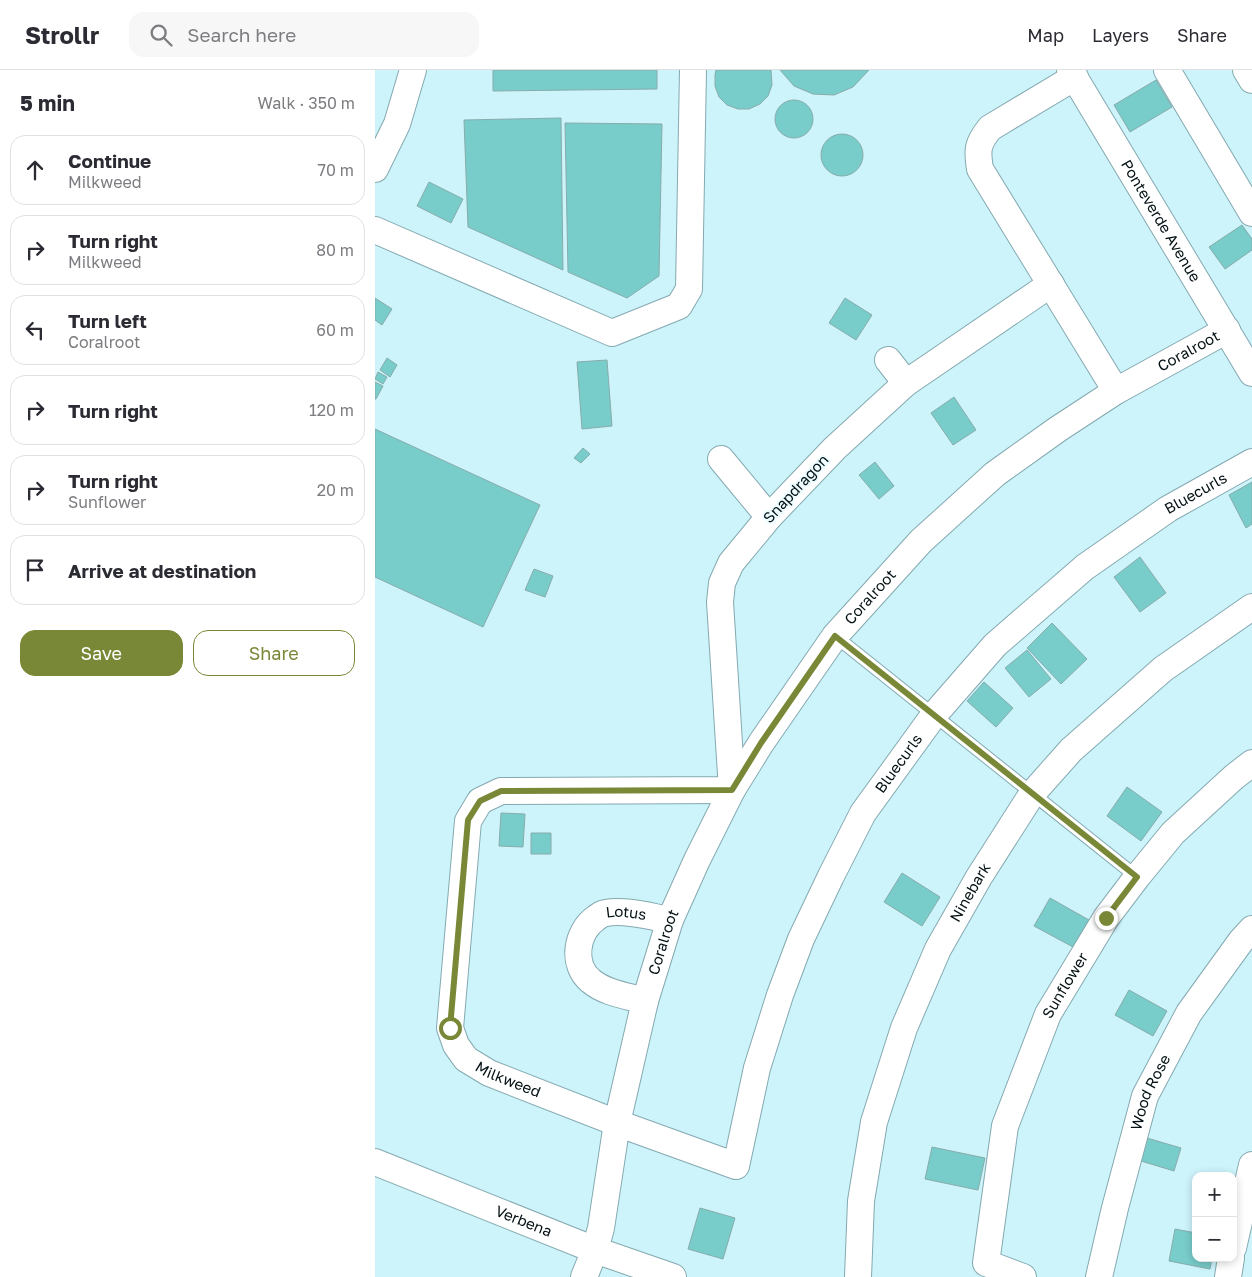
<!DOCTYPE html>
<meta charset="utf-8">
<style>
body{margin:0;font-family:"Golos Text",sans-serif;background:#f7f7f7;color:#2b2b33}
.controls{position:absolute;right:15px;bottom:15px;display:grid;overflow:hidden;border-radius:10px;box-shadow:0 2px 8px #0003}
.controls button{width:45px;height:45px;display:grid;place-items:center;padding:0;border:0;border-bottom:1px solid #e1e1e2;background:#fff;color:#2b2b33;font:25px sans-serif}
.stop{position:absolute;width:15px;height:15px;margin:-11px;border:4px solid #798837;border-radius:50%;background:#fff}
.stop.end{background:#798837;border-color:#fff;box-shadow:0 1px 5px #0008}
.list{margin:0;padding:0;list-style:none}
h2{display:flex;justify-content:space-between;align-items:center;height:65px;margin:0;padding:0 20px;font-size:21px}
h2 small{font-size:16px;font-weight:400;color:#7c7c81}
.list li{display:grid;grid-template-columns:32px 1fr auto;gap:15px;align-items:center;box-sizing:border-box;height:70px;margin:0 10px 10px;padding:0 10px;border:1px solid #e1e1e2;border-radius:15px}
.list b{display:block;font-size:19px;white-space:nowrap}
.list p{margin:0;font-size:16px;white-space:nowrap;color:#7c7c81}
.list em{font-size:16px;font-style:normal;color:#7c7c81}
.actions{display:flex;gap:10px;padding:15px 20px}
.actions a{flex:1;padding:11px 0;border:1px solid #798837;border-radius:15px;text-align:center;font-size:18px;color:#798837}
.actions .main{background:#798837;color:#fff}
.icon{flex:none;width:28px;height:28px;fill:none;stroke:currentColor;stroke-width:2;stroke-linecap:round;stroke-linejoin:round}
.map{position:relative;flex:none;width:877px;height:1207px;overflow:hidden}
header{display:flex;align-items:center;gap:30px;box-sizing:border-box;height:70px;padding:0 25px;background:#fff;border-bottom:1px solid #e1e1e2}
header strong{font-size:24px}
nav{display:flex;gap:28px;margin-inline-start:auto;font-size:18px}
.search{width:350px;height:45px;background:#f7f7f7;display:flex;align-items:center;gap:12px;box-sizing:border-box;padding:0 18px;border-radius:15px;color:#7c7c81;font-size:19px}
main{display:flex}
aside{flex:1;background:#fff}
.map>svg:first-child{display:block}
.building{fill:#78ccca;stroke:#87acab}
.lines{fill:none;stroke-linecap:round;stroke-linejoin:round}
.service-casing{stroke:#84a9b0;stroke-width:14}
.minor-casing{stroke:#84a9b0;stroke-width:28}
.service{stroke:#fff;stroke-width:12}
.minor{stroke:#fff;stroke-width:26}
.route{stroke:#798837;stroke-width:6}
.labels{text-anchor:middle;stroke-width:4;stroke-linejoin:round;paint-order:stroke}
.street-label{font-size:15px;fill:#041114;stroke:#edfcff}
</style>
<header>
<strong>Strollr</strong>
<div class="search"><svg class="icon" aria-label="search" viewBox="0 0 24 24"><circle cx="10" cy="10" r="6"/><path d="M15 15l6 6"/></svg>Search here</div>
<nav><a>Map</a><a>Layers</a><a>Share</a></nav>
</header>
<main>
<aside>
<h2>5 min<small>Walk · 350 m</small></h2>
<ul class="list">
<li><svg class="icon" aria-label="ahead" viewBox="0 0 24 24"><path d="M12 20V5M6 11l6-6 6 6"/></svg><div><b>Continue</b><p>Milkweed</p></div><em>70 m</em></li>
<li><svg class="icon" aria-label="right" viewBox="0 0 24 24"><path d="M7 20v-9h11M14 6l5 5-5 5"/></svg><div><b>Turn right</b><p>Milkweed</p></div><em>80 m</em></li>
<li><svg class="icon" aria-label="left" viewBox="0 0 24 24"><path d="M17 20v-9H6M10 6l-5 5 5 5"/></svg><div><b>Turn left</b><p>Coralroot</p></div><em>60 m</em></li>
<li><svg class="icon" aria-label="right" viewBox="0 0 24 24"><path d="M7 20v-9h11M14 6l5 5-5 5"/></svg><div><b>Turn right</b></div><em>120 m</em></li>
<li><svg class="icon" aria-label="right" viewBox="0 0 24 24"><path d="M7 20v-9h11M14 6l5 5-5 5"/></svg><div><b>Turn right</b><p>Sunflower</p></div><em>20 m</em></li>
<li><svg class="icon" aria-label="arrive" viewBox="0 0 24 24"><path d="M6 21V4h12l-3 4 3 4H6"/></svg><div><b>Arrive at destination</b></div></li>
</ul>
<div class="actions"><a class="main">Save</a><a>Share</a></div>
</aside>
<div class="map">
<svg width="877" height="1207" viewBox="0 0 877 1207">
<rect width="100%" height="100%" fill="#cdf3fb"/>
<path class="building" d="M118 0H282V19L118 21Z
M341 0H396L397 15 393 26 385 34 374 39H363L352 35 344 27 340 16V5Z
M405 0H494L478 17 459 25 438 24 419 16Z
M781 10 797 37 755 62 739 35Z
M400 49a19 19 0 1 1 38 0a19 19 0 1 1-38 0Z
M186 48 188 200 93 157 89 50Z
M190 53 287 54 284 206 252 228 193 202Z
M446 85a21 21 0 1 1 42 0a21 21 0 1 1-42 0Z
M54 112 88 129 76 153 42 136Z
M867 155 877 169V180L850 199 834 177Z
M0 228 17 239 7 255 0 250Z
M470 228 497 245 481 270 454 253Z
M12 288 22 295 15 307 5 300Z
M232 290 237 356 207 359 202 292Z
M3 302 12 307 8 314 0 309Z
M0 312 8 316 1 329H0Z
M579 327 601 360 578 375 556 343Z
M0 359 165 435 108 557 0 507Z
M208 378 215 384 206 393 199 388Z
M500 392 519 416 504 429 484 405Z
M877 412V454L871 458 854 425Z
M765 487 791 523 765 542 739 507Z
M159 499 178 506 170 527 150 520Z
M677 553 712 589 686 614 652 578Z
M652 580 676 609 654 627 630 598Z
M609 612 638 638 621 657 592 631Z
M752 717 787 742 766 771 732 746Z
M126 743 150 744 148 777 124 776Z
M156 763H176V784H156Z
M527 803 565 827 547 856 509 832Z
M675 828 714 850 698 877 659 856Z
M754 920 792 941 778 966 740 945Z
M772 1068 806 1078 799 1101 766 1091Z
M557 1077 610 1088 603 1120 550 1109Z
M325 1138 360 1148 348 1189 313 1179Z
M800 1159 821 1163V1188H837L835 1199 794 1191Z"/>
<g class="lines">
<g class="service-casing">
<path id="service" d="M460 566 762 807"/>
</g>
<g class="minor-casing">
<g id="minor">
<path id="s1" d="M695 0 877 303"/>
<path d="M792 0 877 143"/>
<path d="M871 0 877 10"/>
<path d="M700 7 615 58C602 74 602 80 605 99L741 321"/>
<path d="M0 99 22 54 38 0"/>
<path d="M0 160 237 263 304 236 314 219 318 0"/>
<path id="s2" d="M676 214 531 313 460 378 394 447 356 493 347 513 345 532 357 720 126 721 105 731 93 751 75 958 81 975 91 989 114 1003 242 1053 361 1096 382 998 405 925 426 869 456 806 488 743 559 645 620 575 710 497 793 439 877 392"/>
<path d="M513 290 531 313"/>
<path d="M346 389 394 447"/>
<path id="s3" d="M270 931C253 926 230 923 216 911 196 895 201 862 221 848 224 846 227 843 231 843 249 839 277 847 295 850"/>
<path id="s4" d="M0 1092 220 1180 298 1207"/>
<path d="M858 1178 877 1095"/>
<path id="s5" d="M209 1207 220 1180 226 1158 242 1053 270 931 295 850 322 790 357 720 386 673 460 566 546 471 620 404 683 359 741 321 852 260"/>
<path id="s6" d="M483 1207 486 1131 499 1052 529 958 563 879 604 807 657 724 696 680 788 599 877 537"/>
<path id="s7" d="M648 1207 611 1193 630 1056 673 944 731 848 762 807 798 763 859 707 877 693"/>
<path id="s8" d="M724 1207 740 1138 770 1026 814 943 866 871 877 859"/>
<path d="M853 1207 856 1188"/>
</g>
</g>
<use href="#service" class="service"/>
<use href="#minor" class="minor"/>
</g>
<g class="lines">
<path class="route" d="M75 958 93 750 105 731 126 721 357 720 386 673 460 566 762 807 731 848"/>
</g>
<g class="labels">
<g class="street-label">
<text dy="5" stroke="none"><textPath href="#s1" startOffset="176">Ponteverde Avenue</textPath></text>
<text dy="5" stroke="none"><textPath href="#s5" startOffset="1155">Coralroot</textPath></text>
<text transform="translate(421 419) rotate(-47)" y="5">Snapdragon</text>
<text dy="5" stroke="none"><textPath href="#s2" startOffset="2311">Bluecurls</textPath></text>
<text dy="5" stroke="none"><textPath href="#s5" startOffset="750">Coralroot</textPath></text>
<text dy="5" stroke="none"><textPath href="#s2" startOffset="1906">Bluecurls</textPath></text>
<text dy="5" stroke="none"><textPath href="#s6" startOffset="406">Ninebark</textPath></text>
<text dy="5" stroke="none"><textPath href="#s3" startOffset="162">Lotus</textPath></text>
<text dy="5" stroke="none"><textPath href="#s5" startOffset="345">Coralroot</textPath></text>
<text dy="5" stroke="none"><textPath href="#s7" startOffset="331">Sunflower</textPath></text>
<text dy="5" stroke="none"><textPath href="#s2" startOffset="1224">Milkweed</textPath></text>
<text dy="5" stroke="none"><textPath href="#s8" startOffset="192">Wood Rose</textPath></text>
<text dy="5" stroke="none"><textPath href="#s4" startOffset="160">Verbena</textPath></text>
</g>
</g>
</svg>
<div class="controls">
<button>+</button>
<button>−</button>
</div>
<div class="stop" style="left:75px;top:958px"></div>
<div class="stop end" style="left:731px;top:848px"></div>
</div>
</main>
